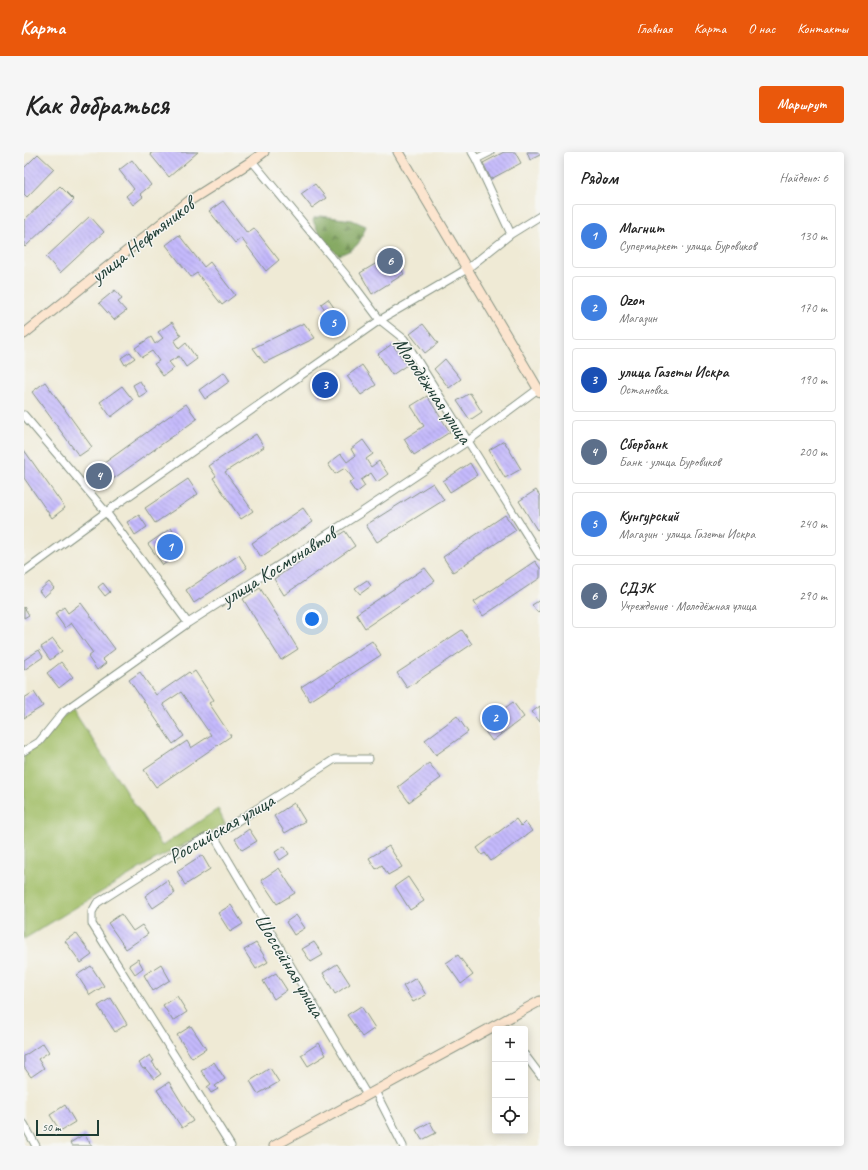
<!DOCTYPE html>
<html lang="ru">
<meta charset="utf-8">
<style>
body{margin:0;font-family:Caveat,sans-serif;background:#f6f6f6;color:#222}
.controls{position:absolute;right:12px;bottom:12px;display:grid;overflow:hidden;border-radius:4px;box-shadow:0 2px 10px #0003}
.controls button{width:36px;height:36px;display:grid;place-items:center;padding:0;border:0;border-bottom:1px solid #e0e0e0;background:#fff;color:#222;font:20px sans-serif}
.scale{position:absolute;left:12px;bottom:10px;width:63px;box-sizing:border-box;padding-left:4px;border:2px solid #1f3d34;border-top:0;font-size:11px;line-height:14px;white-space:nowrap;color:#1f3d34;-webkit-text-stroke:3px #f6f6f2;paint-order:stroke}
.you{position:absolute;left:288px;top:467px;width:14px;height:14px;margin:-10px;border:3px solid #fff;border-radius:50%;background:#1a73e8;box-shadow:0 0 0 6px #1a73e833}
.badge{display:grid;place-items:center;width:26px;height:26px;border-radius:50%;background:#ea580c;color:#fff;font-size:13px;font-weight:700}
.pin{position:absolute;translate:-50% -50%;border:2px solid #fff;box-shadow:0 1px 4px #0006}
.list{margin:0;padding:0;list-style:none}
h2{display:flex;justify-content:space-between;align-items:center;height:52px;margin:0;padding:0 16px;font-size:17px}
h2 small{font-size:13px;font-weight:400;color:#767676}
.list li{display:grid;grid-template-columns:26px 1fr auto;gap:12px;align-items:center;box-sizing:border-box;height:64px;margin:0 8px 8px;padding:0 8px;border:1px solid #e0e0e0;border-radius:4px}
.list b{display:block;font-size:15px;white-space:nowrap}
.list p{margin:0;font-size:13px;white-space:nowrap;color:#767676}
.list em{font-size:13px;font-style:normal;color:#767676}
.icon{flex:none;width:22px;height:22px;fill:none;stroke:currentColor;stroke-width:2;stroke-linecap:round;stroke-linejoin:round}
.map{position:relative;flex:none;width:516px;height:994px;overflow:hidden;border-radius:4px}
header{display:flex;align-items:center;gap:24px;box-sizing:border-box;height:56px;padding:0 20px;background:#ea580c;color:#fff}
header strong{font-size:19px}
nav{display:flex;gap:22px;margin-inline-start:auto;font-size:14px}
.intro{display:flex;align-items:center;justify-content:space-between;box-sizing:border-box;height:96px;padding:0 24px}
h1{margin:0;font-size:28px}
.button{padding:10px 18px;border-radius:4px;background:#ea580c;color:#fff;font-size:14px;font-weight:700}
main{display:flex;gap:24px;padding:0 24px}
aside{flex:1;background:#fff;border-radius:4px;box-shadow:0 2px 10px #0003}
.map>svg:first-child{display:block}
.green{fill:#a1be66;stroke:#607e4d}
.forest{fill:url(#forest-firs);stroke:#507148}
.building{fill:url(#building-back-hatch)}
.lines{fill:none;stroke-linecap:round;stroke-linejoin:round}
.street-casing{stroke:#879484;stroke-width:9}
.secondary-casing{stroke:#879484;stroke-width:11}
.street{stroke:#fff;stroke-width:7}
.secondary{stroke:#fce5cf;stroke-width:9}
.labels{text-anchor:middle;stroke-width:3;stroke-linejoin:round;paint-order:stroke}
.street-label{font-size:20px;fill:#1f3d34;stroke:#f6f6f2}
</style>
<header>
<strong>Карта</strong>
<nav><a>Главная</a><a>Карта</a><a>О нас</a><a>Контакты</a></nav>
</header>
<div class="intro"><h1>Как добраться</h1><a class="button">Маршрут</a></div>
<main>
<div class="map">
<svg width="516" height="994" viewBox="0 0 516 994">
<defs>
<pattern id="forest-firs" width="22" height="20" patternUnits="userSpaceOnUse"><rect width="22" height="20" fill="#80a55b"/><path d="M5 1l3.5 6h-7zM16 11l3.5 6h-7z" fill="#68884c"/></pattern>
<pattern id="building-back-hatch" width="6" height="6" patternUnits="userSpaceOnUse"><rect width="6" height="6" fill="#c4b9fc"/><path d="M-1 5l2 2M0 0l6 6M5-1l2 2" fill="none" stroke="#9f98cd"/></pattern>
</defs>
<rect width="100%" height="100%" fill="#f6f6f2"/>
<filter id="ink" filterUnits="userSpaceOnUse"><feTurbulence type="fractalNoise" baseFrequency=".025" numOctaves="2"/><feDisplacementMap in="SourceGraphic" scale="8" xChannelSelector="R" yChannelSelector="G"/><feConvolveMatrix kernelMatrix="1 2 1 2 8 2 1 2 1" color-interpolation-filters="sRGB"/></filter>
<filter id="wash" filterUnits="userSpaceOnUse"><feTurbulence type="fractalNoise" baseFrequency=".012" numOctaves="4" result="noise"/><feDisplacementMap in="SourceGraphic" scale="16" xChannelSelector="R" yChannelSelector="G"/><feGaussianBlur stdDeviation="0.9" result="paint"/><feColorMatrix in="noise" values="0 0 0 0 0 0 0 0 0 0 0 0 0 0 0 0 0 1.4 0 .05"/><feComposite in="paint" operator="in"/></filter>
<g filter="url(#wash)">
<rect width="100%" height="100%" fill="#efead5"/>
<path class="green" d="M49 558 138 694 194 657 201 672 130 708 0 787V601L38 565Z"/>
<path class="forest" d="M297 64 328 68 342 74C335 93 334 96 315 103 301 93 296 84 289 69L290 66Z"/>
<g id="blocks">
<path class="building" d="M129 0H174L145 25 126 2Z
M480 0H491L497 11 467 27 459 11Z
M503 0H516V3L506 8Z
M14 2 30 17 3 45 0 42V16Z
M108 8 127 33 116 42 119 45 109 53 102 44 110 37 95 18Z
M291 32 302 46 288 56 277 42Z
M36 34 50 48 1 95 0 94V68Z
M199 49 223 81 230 76 255 108 242 119 217 86 211 91 185 59Z
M66 64 80 80 36 121 22 105Z
M155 83 180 115 186 110 211 143 198 153 173 121 167 125 142 93Z
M368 102 380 122 348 142 336 121Z
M91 138 98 147 94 150 102 159 90 168 75 151Z
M304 147 318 167 308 174 299 161 302 159 297 152Z
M148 170 157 184 150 189 155 197 162 191 173 207 162 215 155 204 145 210 150 216 139 224 130 212 135 209 128 199 118 205 111 196 127 185 131 192 139 186 134 180Z
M280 171 291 186 240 211 229 196Z
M399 172 414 191 401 201 386 182Z
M368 192 383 213 368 223 354 202Z
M106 200 111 206 101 213 97 206Z
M421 207 437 227 425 236 410 217Z
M338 213 352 233 337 243 323 224Z
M200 220 206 229 181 247 175 238Z
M116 229 123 240 115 245 109 233Z
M307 229 312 235 297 246 292 239Z
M21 230 68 295 55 304 8 240Z
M98 234 109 248 87 265 76 250Z
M446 241 458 260 446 268 433 249Z
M403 244 426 280 390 303 380 287 400 274 387 254Z
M162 252 173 267 75 337 65 322Z
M232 282 240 295 201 320 229 359 217 367 189 326 192 324 185 314Z
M339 288 349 302 342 307 347 315 355 309 364 322 353 330 347 321 337 328 341 334 332 341 325 331 330 328 321 316 311 322 304 312 317 302 323 310 331 304 327 297Z
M480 289 497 317 481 326 465 298Z
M0 298 41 356 28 366 0 326Z
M446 311 453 323 426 340 419 329Z
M164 327 174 342 131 371 121 356Z
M409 331 420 348 353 390 342 373Z
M512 338 516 344V376L513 378 495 349Z
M279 356 289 370 237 405 228 391Z
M115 363 123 375 111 383 103 370Z
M481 363 492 378 429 420 419 405Z
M147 376 153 385 150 387 158 399 139 413 124 392Z
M321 379 331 394 260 443 250 427Z
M215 403 223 416 170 451 162 438Z
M511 409 516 416V426L459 464 450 450Z
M401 416 411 429 341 476 332 462Z
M343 428 347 434 336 442 331 436Z
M25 430 30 436 20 445 15 439Z
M79 431 86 440 81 444 74 435Z
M236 436 274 497 257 508 219 447Z
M516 448V459L513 460 508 453Z
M57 451 91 497 78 507 82 511 73 518 64 505 69 501 47 471 41 476 31 462 40 455 44 461Z
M0 455 5 463 0 466Z
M438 478 448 492 383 536 373 521Z
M29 487 38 499 26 508 17 495Z
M348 489 357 503 286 549 277 535Z
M15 498 19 505 0 518V508Z
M37 510 49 525 35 536 23 521Z
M171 519 190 548 185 551 207 584 132 635 120 618 163 589 167 596 187 583 157 540 139 552 160 584 149 592 105 528 116 520 132 543 165 520 167 522Z
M10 540 19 554 0 566V546Z
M489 550 500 565 468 589 457 574Z
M516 554V570L508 560Z
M433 564 444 580 412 603 401 588Z
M405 611 417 626 385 650 374 635Z
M270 651 281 669 261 681 250 664Z
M492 667 497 674 501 670 508 679 467 709 461 701 458 703 453 696Z
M225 677 233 689 218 698 211 687Z
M260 694 265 702 256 708 251 700Z
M365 694 378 715 364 723 358 713 352 717 345 706Z
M178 703 186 717 161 733 153 719Z
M255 716 271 741 253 752 237 728Z
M384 725 400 749 386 758 371 734Z
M143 728 151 741 129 756 121 744Z
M207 753 219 772 206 780 194 761Z
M97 762 109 779 118 773 124 782 102 797 84 771Z
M272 763 281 776 270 783 262 770Z
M52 781 68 803 57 811 41 789Z
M290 790 299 803 287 810 278 797Z
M232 791 244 810 232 817 220 798Z
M434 803 449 823 437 832 422 811Z
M114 807 119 816 111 822 105 813Z
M137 812 146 828 129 839 120 823Z
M313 812 326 832 311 842 299 821Z
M67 814 80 834 66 843 53 823Z
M252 821 263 838 250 847 239 829Z
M392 826 402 843 389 850 379 834Z
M153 844 163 860 149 869 139 853Z
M87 846 103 872 91 880 74 854Z
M337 854 351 876 338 885 323 863Z
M167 874 182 897 168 906 153 883Z
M19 891 25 900 14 907 20 916 7 925 0 915V904Z
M295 891 302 903 284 914 277 903Z
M126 903 130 909 128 910 137 922 130 927 121 916 119 917 115 911Z
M190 910 201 927 191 934 194 937 187 941 183 935 187 932 177 919Z
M246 916 255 930 234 942 226 929Z
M145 930 169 969 158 976 133 938Z
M41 953 51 970 36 979 26 963Z
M406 970 412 981 398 988 392 978Z
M60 982 68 994H48L46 991Z"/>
</g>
</g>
<g filter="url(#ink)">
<use href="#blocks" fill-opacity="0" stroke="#879484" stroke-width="1"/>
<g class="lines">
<g class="street-casing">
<path id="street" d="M448 0 452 7 487 82
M452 7 466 0
M228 9 323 124 356 168 380 187 516 404
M0 263 82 360 164 471
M0 420 82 360 356 168 443 117 487 82 516 64
M0 599 15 590 40 559 164 471 335 362 444 289 514 237
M190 684 343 943
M501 903 516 923
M351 939 379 994
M0 972 12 994
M207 994 68 772V760L73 751 147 704 183 685 190 684 311 607H345"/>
</g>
<g class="secondary-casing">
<path id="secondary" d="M374 0 516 240
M0 182 165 49 228 9 240 0
M250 994 516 849"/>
</g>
<use href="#street" class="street"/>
<use href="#secondary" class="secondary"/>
</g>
</g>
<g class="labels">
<g class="street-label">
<text transform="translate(118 88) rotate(-38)" y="7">улица Нефтяников</text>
<text transform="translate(409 238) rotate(56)" y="7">Молодёжная улица</text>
<text transform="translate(254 414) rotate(-32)" y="7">улица Космонавтов</text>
<text transform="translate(197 676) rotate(-30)" y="7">Российская улица</text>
<text transform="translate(266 813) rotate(59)" y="7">Шоссейная улица</text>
</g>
</g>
</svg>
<div class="controls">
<button>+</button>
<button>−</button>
<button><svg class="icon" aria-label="locate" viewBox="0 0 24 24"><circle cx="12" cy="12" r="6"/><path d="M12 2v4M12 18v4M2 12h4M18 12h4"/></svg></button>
</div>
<div class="scale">50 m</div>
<div class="you"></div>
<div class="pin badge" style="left:146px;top:395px;background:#3f7fe0">1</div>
<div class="pin badge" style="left:471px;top:566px;background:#3f7fe0">2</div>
<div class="pin badge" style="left:301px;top:233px;background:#1a4fb4">3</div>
<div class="pin badge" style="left:75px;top:324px;background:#5c6f8a">4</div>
<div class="pin badge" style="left:309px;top:171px;background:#3f7fe0">5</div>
<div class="pin badge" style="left:366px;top:109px;background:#5c6f8a">6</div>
</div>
<aside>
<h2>Рядом<small>Найдено: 6</small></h2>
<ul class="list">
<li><span class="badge" style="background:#3f7fe0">1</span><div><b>Магнит</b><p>Супермаркет · улица Буровиков</p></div><em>130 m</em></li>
<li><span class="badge" style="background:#3f7fe0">2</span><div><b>Ozon</b><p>Магазин</p></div><em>170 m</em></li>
<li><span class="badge" style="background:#1a4fb4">3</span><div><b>улица Газеты Искра</b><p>Остановка</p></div><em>190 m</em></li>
<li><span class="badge" style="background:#5c6f8a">4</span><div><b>Сбербанк</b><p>Банк · улица Буровиков</p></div><em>200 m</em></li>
<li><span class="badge" style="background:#3f7fe0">5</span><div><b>Кунгурский</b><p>Магазин · улица Газеты Искра</p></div><em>240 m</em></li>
<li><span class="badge" style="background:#5c6f8a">6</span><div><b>СДЭК</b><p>Учреждение · Молодёжная улица</p></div><em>290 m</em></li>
</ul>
</aside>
</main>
